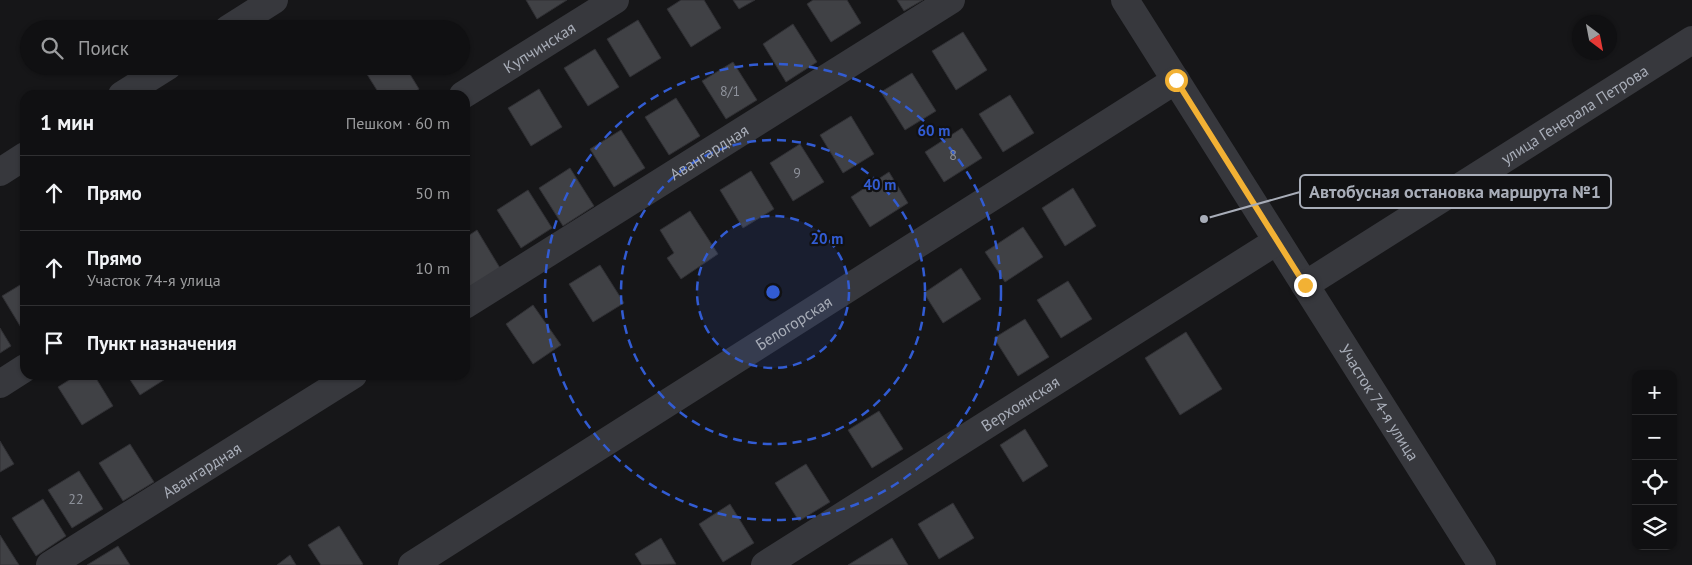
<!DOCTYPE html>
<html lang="ru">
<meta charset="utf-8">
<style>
body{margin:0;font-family:"PT Sans",sans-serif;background:#1e1e20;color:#f1f3f6}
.controls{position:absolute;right:15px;bottom:15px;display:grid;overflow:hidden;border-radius:10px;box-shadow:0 1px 4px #0004}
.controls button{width:45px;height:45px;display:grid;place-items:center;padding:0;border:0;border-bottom:1px solid #303032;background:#101012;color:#f1f3f6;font:25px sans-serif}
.compass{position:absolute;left:1572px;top:15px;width:45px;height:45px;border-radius:50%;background:#101012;box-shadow:0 1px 4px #0004;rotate:148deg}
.stop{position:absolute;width:15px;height:15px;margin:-11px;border:4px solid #f2b134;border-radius:50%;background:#fff}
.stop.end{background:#f2b134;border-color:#fff;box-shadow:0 1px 5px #0008}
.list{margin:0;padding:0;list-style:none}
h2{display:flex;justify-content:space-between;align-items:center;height:65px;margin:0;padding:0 20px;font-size:21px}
h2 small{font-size:16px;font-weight:400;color:#9c9d9f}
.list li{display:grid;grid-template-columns:32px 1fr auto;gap:15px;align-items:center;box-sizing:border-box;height:75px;padding:0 20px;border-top:1px solid #303032}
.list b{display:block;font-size:19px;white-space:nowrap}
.list p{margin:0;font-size:16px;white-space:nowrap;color:#9c9d9f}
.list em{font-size:16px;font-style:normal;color:#9c9d9f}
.icon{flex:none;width:28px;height:28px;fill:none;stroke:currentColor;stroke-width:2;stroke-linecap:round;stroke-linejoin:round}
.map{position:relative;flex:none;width:1692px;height:565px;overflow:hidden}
.search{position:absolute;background:#101012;box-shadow:0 1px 4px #0004;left:20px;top:20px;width:450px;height:55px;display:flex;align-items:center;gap:12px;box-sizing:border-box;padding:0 18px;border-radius:28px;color:#9c9d9f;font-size:19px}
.panel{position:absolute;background:#101012;box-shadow:0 1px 4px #0004;left:20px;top:90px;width:450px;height:290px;border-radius:15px}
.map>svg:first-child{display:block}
.building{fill:#404145;stroke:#303034}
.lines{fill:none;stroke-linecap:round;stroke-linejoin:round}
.minor{stroke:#37383d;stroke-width:28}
.route{stroke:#f2b134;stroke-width:6}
.ring{fill:none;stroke:#325cd3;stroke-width:2.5;stroke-dasharray:9 6}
.labels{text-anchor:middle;stroke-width:4.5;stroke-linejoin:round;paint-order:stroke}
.number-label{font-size:14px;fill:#8e929b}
.street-label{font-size:16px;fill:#a8adb8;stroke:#111113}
.centre{fill:#325cd3;stroke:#111113;stroke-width:2.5}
.ring-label{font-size:15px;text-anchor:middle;font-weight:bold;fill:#325cd3;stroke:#111113;stroke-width:4.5;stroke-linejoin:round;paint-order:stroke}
.leader{fill:none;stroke:#a8adb8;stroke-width:2}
.callout-dot{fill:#a8adb8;stroke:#111113;stroke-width:2}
.callout{fill:#111113;stroke:#a8adb8;stroke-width:2}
.callout-label{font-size:18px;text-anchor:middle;font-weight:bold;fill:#a8adb8}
</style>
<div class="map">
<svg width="1692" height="565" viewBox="0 0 1692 565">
<rect width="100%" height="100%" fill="#161618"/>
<path class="building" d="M526 0H567L537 19Z
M681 0H704L721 28 691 47 667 9Z
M733 0H755L739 9Z
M813 0H847L861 23 831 42 807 4Z
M897 0H923L904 11Z
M638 20 661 58 630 77 607 39Z
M793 24 817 62 786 82 763 44Z
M963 32 987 70 956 90 932 51Z
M595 49 619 87 588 106 564 68Z
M733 62 757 100 726 119 702 81Z
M371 66H405L419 89 411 95H380L365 71Z
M912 73 936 111 905 130 881 92Z
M539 89 562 127 531 146 508 108Z
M1010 95 1034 133 1003 152 979 114Z
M676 98 700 136 669 155 645 117Z
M851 116 874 154 843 173 820 135Z
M962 128 982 158 944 182 925 152Z
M621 130 645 168 614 187 590 149Z
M800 144 824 182 793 201 770 163Z
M570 168 594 206 563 226 539 188Z
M751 171 774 209 743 228 720 190Z
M889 172 908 203 870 227 851 197Z
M1073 188 1096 226 1065 246 1042 208Z
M528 190 552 228 521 248 497 210Z
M690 211 718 254 681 279 667 258 674 253 660 230Z
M1023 227 1043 257 1005 282 985 252Z
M477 230 500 268 469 288 465 281V238Z
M600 265 624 303 593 322 569 284Z
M961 268 981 299 943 323 924 293Z
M1068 281 1092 319 1061 338 1037 300Z
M25 282V334L2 296Z
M533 305 561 345 533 364 506 324Z
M1025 319 1049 357 1018 376 994 338Z
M0 328 11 346 0 353Z
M1186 332 1222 389 1180 415 1145 358Z
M77 375H94L113 406 82 425 58 387Z
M127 375H170V376L140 395Z
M879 411 903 449 872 468 848 430Z
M1025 429 1048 466 1023 482 1000 445Z
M0 441 14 464 0 472Z
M130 444 154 482 123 501 99 463Z
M806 464 830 502 799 521 775 483Z
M79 471 103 509 72 528 48 490Z
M43 499 66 536 36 556 12 518Z
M953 503 974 538 939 559 918 524Z
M730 504 754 543 723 562 699 524Z
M339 526 363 564 361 565H321L308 545Z
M0 535 19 565H0Z
M661 538 676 564 642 565 635 554Z
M892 538 908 565H848Z
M118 546 130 565H87Z
M290 555 296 565H277Z"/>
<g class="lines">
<g class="minor">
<path id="s1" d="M1125 0 1482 565"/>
<path d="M228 29 274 0"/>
<path d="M122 95 168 66"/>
<path id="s2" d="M463 95 615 0"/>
<path d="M0 172 25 156"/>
<path id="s3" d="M1305 285 1692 40"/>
<path id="s4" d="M465 305 951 0"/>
<path d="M0 384 25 368"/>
<path id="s5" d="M50 565 353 375"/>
<path id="s6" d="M412 565 1176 80"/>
<path id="s7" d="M765 565 1277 241"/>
</g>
</g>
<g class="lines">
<path class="route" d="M1176 80 1305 285"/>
</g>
<circle cx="773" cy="292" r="76" fill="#325cd3" fill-opacity=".12"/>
<g class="ring">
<circle cx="773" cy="292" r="76"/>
<circle cx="773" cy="292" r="152"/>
<circle cx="773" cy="292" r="228"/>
</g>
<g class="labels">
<g class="number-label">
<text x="730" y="96">8/1</text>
<text x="953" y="160">8</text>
<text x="797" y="178">9</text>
<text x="76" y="504">22</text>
</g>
<g class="street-label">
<text dy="6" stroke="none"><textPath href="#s2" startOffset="90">Купчинская</textPath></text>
<text dy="6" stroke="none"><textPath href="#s3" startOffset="319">улица Генерала Петрова</textPath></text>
<text dy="6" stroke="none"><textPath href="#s4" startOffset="288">Авангардная</textPath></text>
<text dy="6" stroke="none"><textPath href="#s6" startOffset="452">Белогорская</textPath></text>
<text dy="6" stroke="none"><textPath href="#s7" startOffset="302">Верхоянская</textPath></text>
<text dy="6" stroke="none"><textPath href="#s1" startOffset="476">Участок 74-я улица</textPath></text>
<text dy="6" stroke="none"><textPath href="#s5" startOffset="179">Авангардная</textPath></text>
</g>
</g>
<circle cx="773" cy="292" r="8" class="centre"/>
<g class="ring-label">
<text x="934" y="136">60 m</text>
<text x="880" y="190">40 m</text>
<text x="827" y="244">20 m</text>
</g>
<path class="leader" d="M1204 219L1300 192"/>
<circle class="callout-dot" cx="1204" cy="219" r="5"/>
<rect class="callout" x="1300" y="175" width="311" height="33" rx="5"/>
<g class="callout-label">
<text x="1455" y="198">Автобусная остановка маршрута №1</text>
</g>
</svg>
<div class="controls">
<button>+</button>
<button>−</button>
<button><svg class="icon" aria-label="locate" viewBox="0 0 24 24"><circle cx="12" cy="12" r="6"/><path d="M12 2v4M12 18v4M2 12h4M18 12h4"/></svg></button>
<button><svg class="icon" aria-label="layers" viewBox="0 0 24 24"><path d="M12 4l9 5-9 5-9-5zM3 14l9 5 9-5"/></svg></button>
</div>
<svg class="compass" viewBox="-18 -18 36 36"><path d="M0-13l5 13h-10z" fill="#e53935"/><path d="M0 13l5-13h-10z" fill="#9c9d9f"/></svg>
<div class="stop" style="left:1176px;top:80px"></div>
<div class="stop end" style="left:1305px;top:285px"></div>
<div class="search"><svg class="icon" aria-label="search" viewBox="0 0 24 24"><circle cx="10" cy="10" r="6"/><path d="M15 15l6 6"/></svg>Поиск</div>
<section class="panel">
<h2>1 мин<small>Пешком · 60 m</small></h2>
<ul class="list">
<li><svg class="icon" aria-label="ahead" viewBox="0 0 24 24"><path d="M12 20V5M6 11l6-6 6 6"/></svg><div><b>Прямо</b></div><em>50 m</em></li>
<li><svg class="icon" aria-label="ahead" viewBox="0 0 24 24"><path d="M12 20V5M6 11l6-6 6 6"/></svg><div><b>Прямо</b><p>Участок 74-я улица</p></div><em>10 m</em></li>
<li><svg class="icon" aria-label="arrive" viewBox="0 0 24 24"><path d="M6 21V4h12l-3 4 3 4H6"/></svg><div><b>Пункт назначения</b></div></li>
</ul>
</section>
</div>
